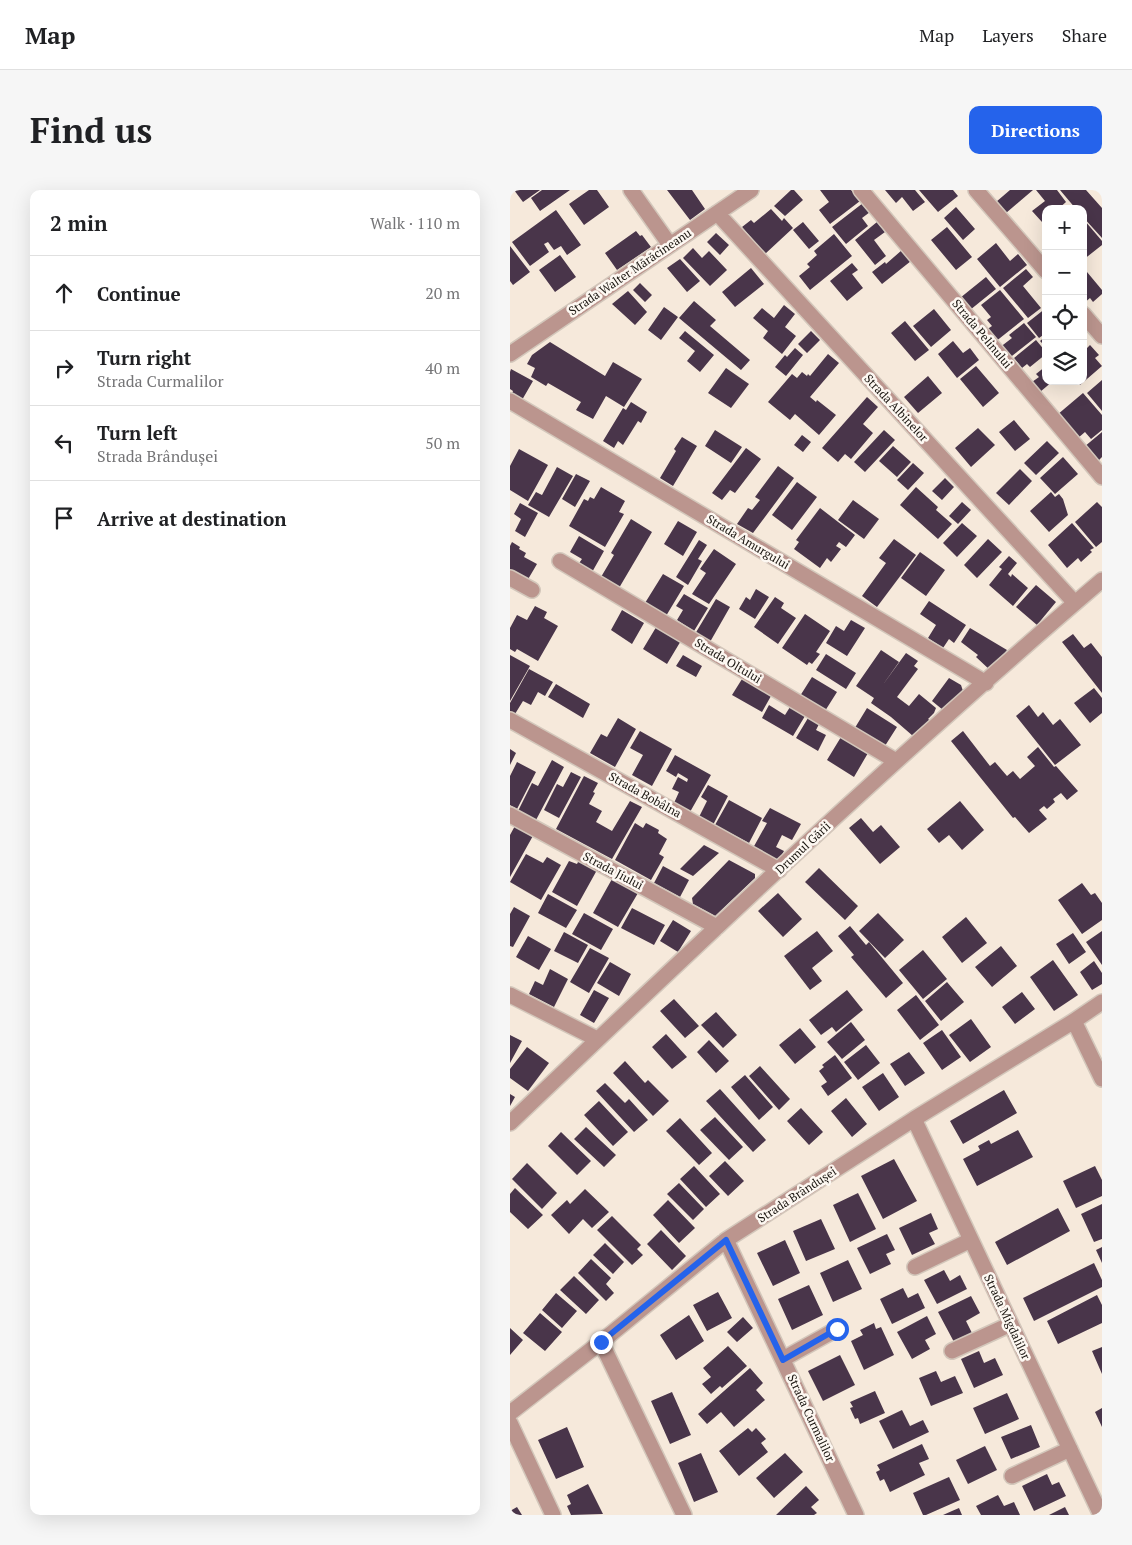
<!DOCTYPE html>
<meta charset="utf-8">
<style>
body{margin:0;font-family:"PT Serif",serif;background:#f6f6f6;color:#202124}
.controls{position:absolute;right:15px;top:15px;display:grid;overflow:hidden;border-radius:10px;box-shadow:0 5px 20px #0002}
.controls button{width:45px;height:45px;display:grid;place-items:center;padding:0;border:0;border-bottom:1px solid #e0e0e0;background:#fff;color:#202124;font:25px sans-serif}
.stop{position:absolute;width:15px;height:15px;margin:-11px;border:4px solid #2563eb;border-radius:50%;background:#fff}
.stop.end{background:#2563eb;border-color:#fff;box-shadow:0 1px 5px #0008}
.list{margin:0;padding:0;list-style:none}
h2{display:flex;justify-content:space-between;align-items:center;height:65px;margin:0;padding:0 20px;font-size:21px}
h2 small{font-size:16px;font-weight:400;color:#757577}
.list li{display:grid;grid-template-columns:32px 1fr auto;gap:15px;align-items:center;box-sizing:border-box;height:75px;padding:0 20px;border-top:1px solid #e0e0e0}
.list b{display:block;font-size:19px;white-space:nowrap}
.list p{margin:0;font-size:16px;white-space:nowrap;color:#757577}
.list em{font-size:16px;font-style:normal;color:#757577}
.icon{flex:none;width:28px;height:28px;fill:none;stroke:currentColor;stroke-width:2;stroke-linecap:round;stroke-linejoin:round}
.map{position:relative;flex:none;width:592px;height:1325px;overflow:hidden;border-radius:10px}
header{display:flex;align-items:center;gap:30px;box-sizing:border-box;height:70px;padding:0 25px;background:#fff;border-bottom:1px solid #e0e0e0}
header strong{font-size:24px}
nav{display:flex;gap:28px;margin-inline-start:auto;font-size:18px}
.intro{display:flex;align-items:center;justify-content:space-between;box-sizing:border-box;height:120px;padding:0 30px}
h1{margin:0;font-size:35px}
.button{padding:12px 22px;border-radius:10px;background:#2563eb;color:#fff;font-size:18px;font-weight:700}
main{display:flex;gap:30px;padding:0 30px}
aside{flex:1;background:#fff;border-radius:10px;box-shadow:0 5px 20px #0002}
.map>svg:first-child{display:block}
.building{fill:#49354a}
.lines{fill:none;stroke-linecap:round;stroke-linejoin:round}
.street-casing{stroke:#d3c7bb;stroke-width:18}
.street{stroke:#bb958e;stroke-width:15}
.route{stroke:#2563eb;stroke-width:6}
.labels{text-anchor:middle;stroke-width:5;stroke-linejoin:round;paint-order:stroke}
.street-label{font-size:12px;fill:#1b1611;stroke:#fdf8f2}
</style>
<header>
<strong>Map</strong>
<nav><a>Map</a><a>Layers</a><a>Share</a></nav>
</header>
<div class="intro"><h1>Find us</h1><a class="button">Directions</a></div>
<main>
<aside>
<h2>2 min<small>Walk · 110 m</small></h2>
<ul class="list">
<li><svg class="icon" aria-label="ahead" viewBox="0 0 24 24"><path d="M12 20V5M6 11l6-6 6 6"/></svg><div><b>Continue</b></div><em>20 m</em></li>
<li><svg class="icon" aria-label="right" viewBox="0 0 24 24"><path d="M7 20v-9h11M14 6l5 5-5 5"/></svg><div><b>Turn right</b><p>Strada Curmalilor</p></div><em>40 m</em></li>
<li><svg class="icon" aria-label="left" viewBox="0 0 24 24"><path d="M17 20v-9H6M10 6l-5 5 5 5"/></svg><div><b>Turn left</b><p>Strada Brândușei</p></div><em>50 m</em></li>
<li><svg class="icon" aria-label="arrive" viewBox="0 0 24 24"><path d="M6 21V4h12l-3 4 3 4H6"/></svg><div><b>Arrive at destination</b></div></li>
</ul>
</aside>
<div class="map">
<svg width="592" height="1325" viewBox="0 0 592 1325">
<rect width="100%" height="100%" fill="#f6e9db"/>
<path class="building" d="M4 0H30L13 12Z
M32 0H60L30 21 21 8Z
M79 0H87L99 17 74 35 59 14Z
M157 0H182L195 19 180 30Z
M281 0H284L293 10 275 26 264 16Z
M310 0H341L350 11 320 34 309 20 319 12Z
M375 0H405L415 12 403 21 392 7 386 13Z
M409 0H443L448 6 428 22Z
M500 0H523L496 23 486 12Z
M526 0H547L556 12 548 19H536V29L532 32 522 21 535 11Z
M550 0H576L592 18V48L573 27V19H566Z
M353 13 360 22 352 28 358 36 336 54 322 37Z
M446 17 465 39 453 50 434 28Z
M261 19 272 31 274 28 283 38 255 64 232 37 241 30 244 33Z
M46 20 71 55 57 65 51 56 44 60 38 52 34 54 39 62 20 76 2 52Z
M575 31 592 51V55L573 70V32Z
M293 32 309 51 299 59 283 40Z
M367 32 375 42 364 50 376 66 365 75 345 50Z
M437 37 462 67 446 80 421 50Z
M126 41 130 46 132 45 141 57 107 80 95 63Z
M206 43 219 55 210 65 197 52Z
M324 44 342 66 300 100 289 86 300 77 297 74 307 65 304 61Z
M486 53 500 71 508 64 517 75 490 97 467 69Z
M0 56 20 82 3 95 0 91Z
M183 58 192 68 199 61 217 80 200 96 173 68Z
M392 60 401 71 372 94 362 82 375 72 376 74Z
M50 65 66 87 45 102 29 80Z
M170 69 190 91 177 102 157 78Z
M342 73 348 80 342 84 353 98 337 111 320 91Z
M241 78 254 94 225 117 212 102Z
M516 79 523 87 513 96 531 118 518 128 493 98Z
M577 82 592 100V104L583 112 580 108 573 114V84Z
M476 87 486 99 460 120 450 108Z
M130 93 142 105 135 112 123 100Z
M490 100 514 129 485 152 476 140 482 136 477 130 481 127 471 115Z
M118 101 137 122 125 135 102 114Z
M184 111 206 130 200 136 240 170 231 180 169 128Z
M274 115 285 124 275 137 286 146 272 164 253 148 258 141 243 128 252 118 264 128Z
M154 117 168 127 151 150 138 140Z
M536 118V143L529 148 517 133Z
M424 119 441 140 421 157 403 136Z
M395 131 419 160 405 171 381 143Z
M514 133 526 147 498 169 489 158 502 148 499 145Z
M175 141 204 165 190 182 177 171 185 161 169 148Z
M301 141 310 150 297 163 288 154Z
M536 146V157L530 151Z
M526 150 536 162V164L520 177 517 174 512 178 504 168Z
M443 151 453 163 460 158 469 170 447 188 428 164Z
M40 152 95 186 103 172 132 189 114 217 96 206 83 229 66 220 71 212 38 193 36 196 21 187 25 178 17 174 22 165Z
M573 153 577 158 580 155 589 165 585 168 592 176 570 195 567 191H573Z
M285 158 293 165 276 186 265 177 275 165 277 167Z
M318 164 329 173 300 207 306 212 307 210 326 225 309 245 285 224 280 230 258 212 282 184 287 188 292 182 297 186 298 184 300 186Z
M466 176 489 203 473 217 450 189Z
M536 176V191H543L530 202 522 192 529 187 526 184Z
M216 178 239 194 221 218 198 203Z
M1 179 23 191 12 210 2 204 3 201 0 199V182Z
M418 186 432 203 408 223 394 207Z
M592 190V221L577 203Z
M573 203 592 225V240L581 249 575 242 568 248 547 225Z
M357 207 368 217 353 234 363 243 341 269 335 264 328 272 312 258Z
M121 212 137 222 131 233 128 231 113 255 108 251 104 258 93 251 113 218 116 220Z
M504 230 520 249 505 261 489 242Z
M468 238 485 255 461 277 445 258Z
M205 240 232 257 221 273 195 256Z
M374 240 385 250 355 282 344 272Z
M592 242V267L587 272 574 257Z
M292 245 301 252 293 262 284 255Z
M172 247 187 256 163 296 150 288 166 261 164 259Z
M537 251 549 263 526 285 514 273Z
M383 256 401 272 387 287 369 271Z
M236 258 251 269 225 303 220 300 212 310 202 303Z
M9 259 38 275 18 311 0 300V276Z
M553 267 568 284 545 304 530 288Z
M403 273 414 283 398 300 387 290Z
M268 276 284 288 243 343 227 334 238 318 242 320 250 310 245 307Z
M47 277 63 286 39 327 18 315 26 302 32 305Z
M510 279 522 291 499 315 486 303Z
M66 284 80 291 65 317 52 309Z
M435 288 444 297 432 310 422 301Z
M287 292 307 307 282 340 262 325Z
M91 297 115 311 109 322 114 324 95 357 59 336 74 309 78 311 80 307 84 309Z
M406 297 428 317 426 320 442 334 428 349 390 315Z
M541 302 545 307 549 304 553 309 558 325 539 342 520 321Z
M343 310 369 329 354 349 328 330Z
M452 312 461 320 448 334 439 326Z
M587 312 592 317V352L586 357 565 332Z
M10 313 28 323 15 347 5 341 11 329 4 324Z
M310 318 345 345 336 357 329 352 326 356 331 359 321 372 317 368 310 378 284 359 289 352 286 350Z
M121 329 142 342 109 398 91 387 104 365 101 363Z
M168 331 187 342 173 366 154 354Z
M452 333 467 346 447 367 433 353Z
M562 333 584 358 580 360 582 362 571 372 568 368 557 378 538 355Z
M69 346 94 361 81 384 67 376 72 369 60 362Z
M384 349 406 365 367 417 352 406 376 373 369 368Z
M478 349 492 362 467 388 454 375Z
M189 350 197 355 188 369 192 371 178 395 166 387Z
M2 352 10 357 9 359 16 363 14 367 27 374 17 391 0 381V356Z
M204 359 226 374 199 414 182 404 196 383 190 379Z
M410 362 435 380 416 406 391 388Z
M499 366 507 373 498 384 501 387 502 384 518 398 503 416 479 395 492 379 489 377Z
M153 384 174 396 156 426 135 413Z
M526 395 546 412 527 435 506 417Z
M246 399 259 407 245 429 229 419 236 407 240 410Z
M174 404 198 418 184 441 167 430 173 420 166 416Z
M265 407 274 413 271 418 286 428 268 454 244 437Z
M206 409 220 417 200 452 185 444Z
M419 411 456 435 444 453 439 449 433 458 418 448 426 435 410 424Z
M25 416 37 422 34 428 48 436 28 471 7 459 5 462 0 459V438L7 425 17 430Z
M112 420 134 433 122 454 101 440Z
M295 424 320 441 306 462 310 464 302 474 299 472 297 475 272 458Z
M341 430 355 438 337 466 316 453 326 436 334 441Z
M148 434 172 449 157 474 133 459Z
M460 438 497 460 481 481 466 467 468 465 451 452Z
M563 444 574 458 581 453 592 467V503L552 452Z
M371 460 389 472 372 496 396 463 408 471 404 476 408 479 387 507 399 516 409 504 426 518 424 523 418 529 421 531 403 546 381 527 361 513 364 508 346 496Z
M316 464 346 483 336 499 306 480Z
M0 465 20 476 0 511Z
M173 465 192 476 186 487 166 476Z
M19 479 43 492 35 506 28 502 21 515 13 511 5 524 0 521V513Z
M302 487 327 502 315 521 290 506Z
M439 488 451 495 453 501 433 520 422 511Z
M232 489 261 506 252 522 222 505Z
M46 494 80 514 73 528 38 507Z
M584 498 592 508V523L580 533 564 513Z
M259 515 275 525 280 517 295 526 283 546 252 528Z
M519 515 528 527 533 522 543 535 550 529 571 555 545 575 506 526Z
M357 518 387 537 373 559 343 541Z
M108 528 126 539 105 577 80 563 91 544 97 547Z
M298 528 309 534 306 540 316 545 308 561 286 548Z
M130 541 162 559 142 596 122 585 133 565 120 558Z
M453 541 480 576 485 572 497 586 503 581 510 589 525 576 517 567 528 557 544 577 546 576 568 601 557 610 551 603 543 609 545 612 537 619 534 616 529 620 537 629 519 643 505 627 503 628 441 551Z
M331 547 358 563 344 587 317 570Z
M0 559 6 563 0 575Z
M165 565 201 585 180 622 164 613 169 602 162 599 168 587 177 592 178 589 168 583 166 587 156 581Z
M42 570 54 577 26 630 8 621 22 593 28 596Z
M7 572 26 582 7 619 0 615V586Z
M61 582 71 587 49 628 34 620 47 594 53 597Z
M74 586 88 593 83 602 85 603 79 614 92 621 86 632 102 641 120 611 132 617 102 669 46 639Z
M198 595 218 606 203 635 189 627 197 611 191 607Z
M219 610 252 628 239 653 205 635Z
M450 611 474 640 452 660 439 645 429 653 417 639Z
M260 618 291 634 282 650 272 645 266 657 274 661 268 672 243 658 257 633 252 631Z
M351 628 363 642 371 635 390 657 370 674 339 638Z
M125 633 133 638 136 633 149 640 148 643 157 649 149 664 154 667 141 690 105 670Z
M6 634 24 644 0 687V645Z
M194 655 209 663 183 686 170 679Z
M16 664 33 673 37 667 51 675 31 710 0 692Z
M69 670 87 680 67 716 42 702 59 671 67 674Z
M219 670 245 684V688L205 726 183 714 182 708Z
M153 676 179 690 170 707 144 693Z
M309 678 348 716 335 730 295 692Z
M102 689 128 703 108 737 83 723Z
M572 693 581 705 585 703 592 713V730L572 744 548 710Z
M268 703 292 729 273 747 248 721Z
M38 704 67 720 56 738 28 723Z
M4 717 20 726 3 757 0 756V724Z
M122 718 155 735 144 755 111 738Z
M74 723 103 739 91 760 62 744Z
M368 723 394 750 375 768 349 741Z
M456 727 477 753 452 773 432 747Z
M163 730 181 741 168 762 150 751Z
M340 736 356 755 359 752 393 793 376 808 341 767 344 765 328 746Z
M307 741 323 761 302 778 312 791 300 800 274 766Z
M592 741V775L576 752Z
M54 742 78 755 68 773 44 761Z
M563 743 576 762 559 774 546 754Z
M18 746 41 759 29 780 6 767Z
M491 756 507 776 482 797 465 777Z
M80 758 99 768 79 803 60 792Z
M413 760 437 789 413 809 389 780Z
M543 770 568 805 544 821 520 787Z
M584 771 592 783V794L582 800 570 782Z
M100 772 121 784 109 806 87 793Z
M40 779 58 789 44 817 19 804 25 791 33 795Z
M437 792 454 812 431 831 415 811Z
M84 800 99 808 84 833 70 825Z
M337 800 353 820 326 842 322 837 311 845 299 830Z
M512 802 525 819 505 834 492 817Z
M406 805 429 835 410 850 387 820Z
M164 809 189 836 175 848 150 821Z
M206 822 227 845 213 858 191 835Z
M461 829 481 857 460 872 439 845Z
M341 832 355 850 332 869 317 852Z
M290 838 306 857 285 874 269 855Z
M432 840 451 867 432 880 413 853Z
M156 844 177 867 162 879 142 857Z
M0 845 12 851 0 873Z
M199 850 219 871 206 883 187 862Z
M356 855 370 873 348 890 334 872Z
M17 857 39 873 18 901 0 888V879Z
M399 862 415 883 395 896 380 874Z
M325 865 342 888 318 906 311 896 317 892 309 881 314 877 312 875Z
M115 871 135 893 138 890 159 911 143 926 103 883Z
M250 876 280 909 269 920 239 886Z
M373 883 389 907 369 921 352 897Z
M235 885 263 917 249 930 221 897Z
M95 893 115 913 119 909 138 930 124 942 86 901Z
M210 899 256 950 243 962 196 911Z
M494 900 507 923 453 954 440 931Z
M0 904 5 907 0 916Z
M336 908 357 934 342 947 321 921Z
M89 911 118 942 103 956 74 925Z
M291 918 313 942 299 955 277 931Z
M205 927 233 957 219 970 190 940Z
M170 928 202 963 189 975 156 941Z
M76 937 106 965 94 977 64 949Z
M508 940 523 967 467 996 453 969 470 960 468 956 479 950 481 954Z
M51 942 81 971 67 985 38 956Z
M384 969 407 1011 373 1029 351 986Z
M215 971 234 991 218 1006 199 986Z
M17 973 47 1003 32 1019 2 989Z
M184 976 210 1004 196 1017 170 989Z
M585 976 592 990V1006L566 1018 553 991Z
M169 993 194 1019 183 1030 157 1004Z
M5 998 33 1025 18 1039 0 1022V1004Z
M75 999 99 1022 82 1038 73 1029 59 1044 41 1025 57 1010 60 1014Z
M348 1003 366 1039 340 1052 323 1015Z
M158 1010 185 1038 169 1053 143 1025Z
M592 1014V1049L584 1052 571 1024Z
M548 1018 560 1041 497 1075 485 1052Z
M421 1023 428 1039 419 1043 425 1054 402 1065 389 1038Z
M102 1026 131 1055 127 1059 133 1065 122 1075 87 1040Z
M311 1029 325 1059 296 1071 283 1041Z
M151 1040 176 1066 162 1080 137 1054Z
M377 1044 385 1060 376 1064 381 1074 360 1084 347 1058Z
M275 1050 290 1083 263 1096 247 1063Z
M95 1053 114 1072 103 1084 83 1065Z
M592 1057V1073L586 1060Z
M81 1069 101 1088 96 1094 104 1103 96 1111 68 1083Z
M338 1070 352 1099 323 1112 310 1083Z
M584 1073 592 1090V1097L524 1131 513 1108Z
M434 1080 440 1091 450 1085 457 1099 427 1114 414 1090Z
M64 1086 89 1110 76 1124 50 1100Z
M299 1095 313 1125 282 1140 268 1109Z
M393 1098 398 1108 408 1103 415 1118 382 1134 370 1109Z
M208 1102 222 1128 197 1141 183 1115Z
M46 1103 67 1121 52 1138 32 1120Z
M587 1105 592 1115V1133L548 1154 537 1131Z
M461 1106 470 1123 456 1131 462 1143 444 1152 428 1122Z
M30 1123 52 1142 35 1161 13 1143Z
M179 1125 194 1151 166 1170 150 1145Z
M417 1126 426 1144 415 1150 420 1159 402 1169 387 1142Z
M233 1127 243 1138 227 1152 217 1142Z
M364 1133 366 1139 371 1137 384 1165 354 1180 341 1151 353 1145 350 1140Z
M0 1138 13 1150 0 1165Z
M218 1156 237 1176 212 1198 210 1196 201 1204 192 1194 201 1187 193 1178Z
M592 1157V1184L582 1161Z
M469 1161 474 1173 485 1168 493 1185 464 1198 451 1169Z
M330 1165 345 1195 313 1211 298 1181Z
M240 1178 253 1193 246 1200 255 1210 224 1237 211 1222 197 1234 188 1224Z
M426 1181 431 1192 445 1186 453 1203 421 1216 409 1188Z
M365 1201 375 1223 350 1234 348 1228 345 1229 340 1218 343 1217 340 1212Z
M162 1202 181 1245 160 1254 141 1211Z
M497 1203 509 1229 475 1244 463 1218Z
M592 1218V1237L585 1222Z
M392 1220 400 1236 413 1230 419 1242 383 1259 369 1231Z
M521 1235 530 1257 501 1269 491 1247Z
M57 1237 74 1277 46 1289 28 1250Z
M238 1238 242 1242 246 1238 256 1249 251 1253 258 1262 229 1286 209 1261Z
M412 1254 419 1269 409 1273 415 1285 380 1302 374 1289 370 1291 366 1282 370 1280 367 1275Z
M475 1256 487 1280 458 1294 446 1270Z
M191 1263 208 1302 184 1312 168 1273Z
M275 1263 293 1282 264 1308 246 1288Z
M537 1284 542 1295 549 1292 556 1306 524 1321 512 1296Z
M439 1287 450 1310 416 1325H413L403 1303Z
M78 1294 93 1324 61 1325 57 1316 61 1314 57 1305Z
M296 1296 309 1310 301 1317 307 1323 304 1325H266Z
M488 1305 494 1316 504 1312 510 1325H471L466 1316Z
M7 1317 12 1325H0V1321Z
M555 1317 559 1325H539Z
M449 1318 452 1325H433L442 1321Z"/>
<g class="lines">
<g class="street-casing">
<path id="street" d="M121 0 160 55
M351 0 592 287
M466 0 536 81
M207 23 565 413
M573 124 592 146
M0 164 241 0
M0 211 476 493
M50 371 386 571
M0 388 22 400
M0 530 269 680
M0 625 207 737
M0 805 87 849
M564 831 592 889
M404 929 591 1325
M0 933C194 748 388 564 592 390
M216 1050 346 1325
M405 1077 461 1050
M91 1152 174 1325
M442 1161 501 1134
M273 1169 327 1139
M0 1223 91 1152 216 1050 404 929 564 831 592 812
M0 1233 43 1325
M502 1286 560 1259"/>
</g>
<use href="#street" class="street"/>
</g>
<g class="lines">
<path class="route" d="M91 1152 216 1050 273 1170 327 1139"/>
</g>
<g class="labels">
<g class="street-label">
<text transform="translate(120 82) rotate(-34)" y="4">Strada Walter Mărăcineanu</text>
<text transform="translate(472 144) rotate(50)" y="4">Strada Pelinului</text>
<text transform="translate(386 218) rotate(47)" y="4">Strada Albinelor</text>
<text transform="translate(238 352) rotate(31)" y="4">Strada Amurgului</text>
<text transform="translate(218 471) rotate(31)" y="4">Strada Oltului</text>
<text transform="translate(135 605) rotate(29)" y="4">Strada Bobâlna</text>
<text transform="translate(293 658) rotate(-43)" y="4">Drumul Gării</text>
<text transform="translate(103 681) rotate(28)" y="4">Strada Jiului</text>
<text transform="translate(287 1005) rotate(-33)" y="4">Strada Brândușei</text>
<text transform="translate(497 1127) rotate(65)" y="4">Strada Migdalilor</text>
<text transform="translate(301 1228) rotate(65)" y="4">Strada Curmalilor</text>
</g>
</g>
</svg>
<div class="controls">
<button>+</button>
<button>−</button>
<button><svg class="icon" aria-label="locate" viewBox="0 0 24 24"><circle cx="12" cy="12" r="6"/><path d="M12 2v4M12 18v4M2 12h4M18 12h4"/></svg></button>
<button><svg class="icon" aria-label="layers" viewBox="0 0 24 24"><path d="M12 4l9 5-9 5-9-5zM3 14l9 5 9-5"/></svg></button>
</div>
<div class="stop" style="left:327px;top:1139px"></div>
<div class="stop end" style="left:91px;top:1152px"></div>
</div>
</main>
